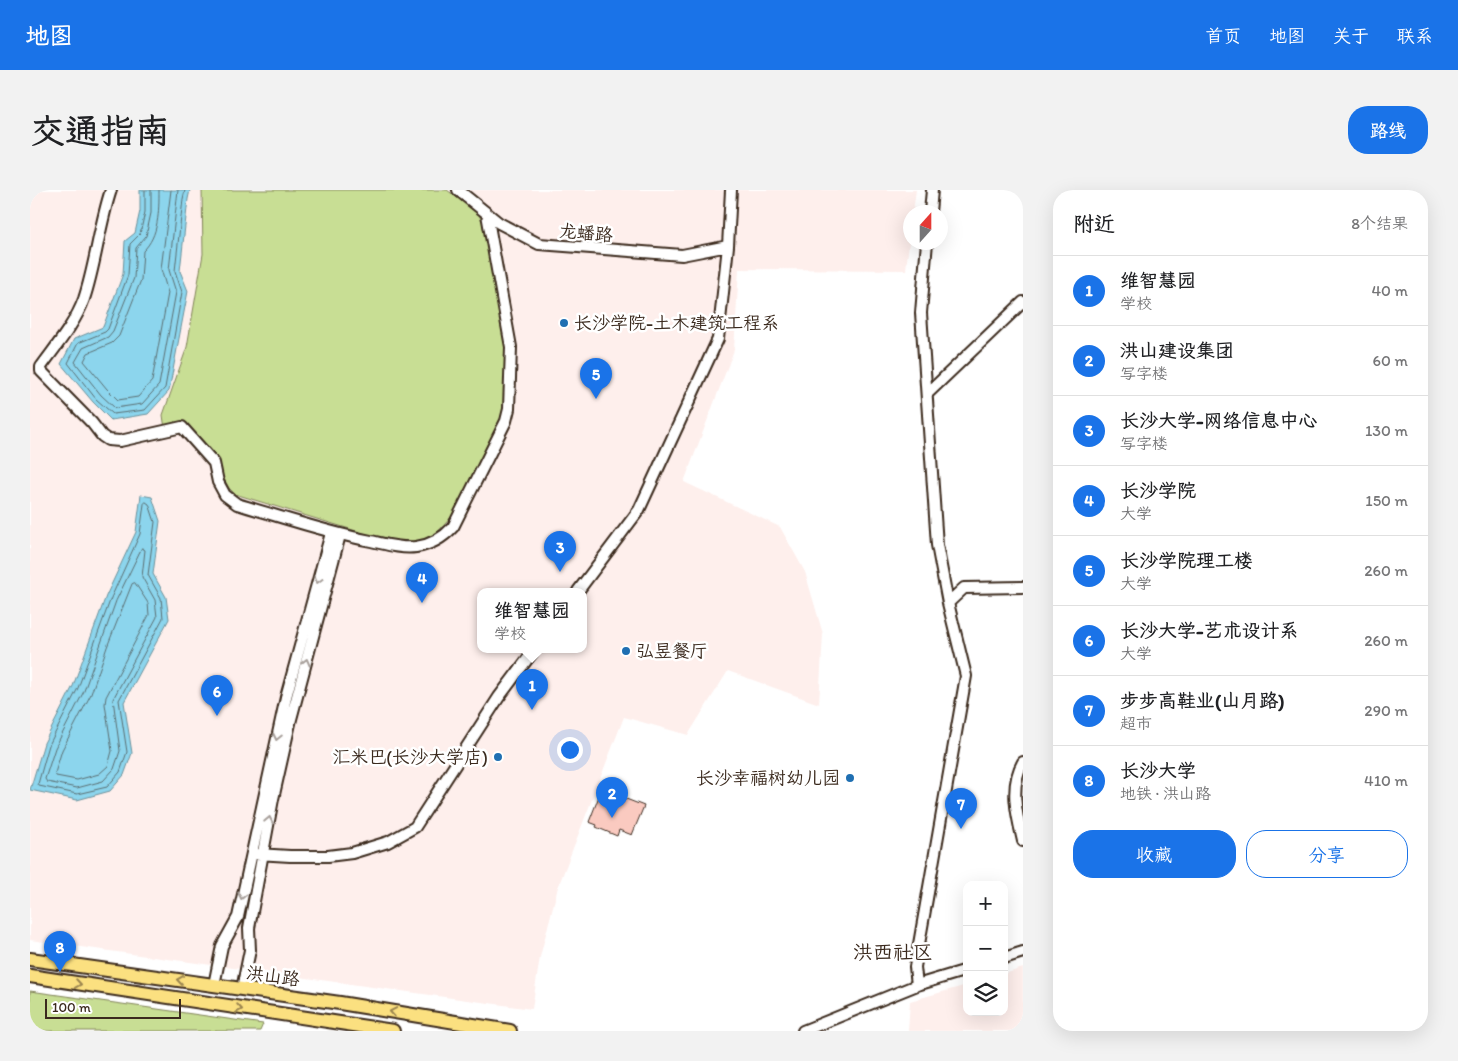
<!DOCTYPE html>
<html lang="zh">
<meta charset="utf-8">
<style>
body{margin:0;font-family:Itim,"LXGW WenKai TC",sans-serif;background:#f2f2f2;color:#202124}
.controls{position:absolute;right:15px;bottom:15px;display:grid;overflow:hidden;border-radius:10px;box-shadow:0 5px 20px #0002}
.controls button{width:45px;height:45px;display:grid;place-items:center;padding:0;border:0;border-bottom:1px solid #e0e0e0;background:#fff;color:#202124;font:25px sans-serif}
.compass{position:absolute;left:873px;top:15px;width:45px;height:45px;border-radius:50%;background:#fff;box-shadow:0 5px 20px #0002;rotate:21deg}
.scale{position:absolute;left:15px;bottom:12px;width:136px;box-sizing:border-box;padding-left:5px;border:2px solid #3b2a1e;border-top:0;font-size:14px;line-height:18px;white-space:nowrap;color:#3b2a1e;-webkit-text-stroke:4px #fff;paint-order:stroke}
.you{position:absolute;left:539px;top:559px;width:18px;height:18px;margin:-12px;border:4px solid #fff;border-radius:50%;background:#1a73e8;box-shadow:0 0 0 8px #1a73e833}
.badge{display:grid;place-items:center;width:32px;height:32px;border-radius:50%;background:#1a73e8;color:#fff;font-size:16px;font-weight:700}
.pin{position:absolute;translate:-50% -41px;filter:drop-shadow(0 1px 2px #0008)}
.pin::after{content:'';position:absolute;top:26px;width:18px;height:15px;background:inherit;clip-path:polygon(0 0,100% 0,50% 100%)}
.popup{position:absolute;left:447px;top:398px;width:110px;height:65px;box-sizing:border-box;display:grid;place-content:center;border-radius:10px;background:#fff;filter:drop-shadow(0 1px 4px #0005);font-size:16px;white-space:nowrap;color:#757577}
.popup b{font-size:19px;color:#202124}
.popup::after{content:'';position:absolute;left:50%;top:100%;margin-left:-10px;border:10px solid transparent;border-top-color:#fff}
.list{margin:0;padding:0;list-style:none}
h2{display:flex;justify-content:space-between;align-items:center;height:65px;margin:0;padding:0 20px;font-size:21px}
h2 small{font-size:16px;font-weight:400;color:#757577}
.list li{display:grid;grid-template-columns:32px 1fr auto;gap:15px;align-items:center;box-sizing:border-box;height:70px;padding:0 20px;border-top:1px solid #e0e0e0}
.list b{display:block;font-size:19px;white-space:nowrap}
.list p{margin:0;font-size:16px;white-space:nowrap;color:#757577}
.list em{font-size:16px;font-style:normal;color:#757577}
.actions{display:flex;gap:10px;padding:15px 20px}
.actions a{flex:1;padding:11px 0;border:1px solid #1a73e8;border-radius:20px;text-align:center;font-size:18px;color:#1a73e8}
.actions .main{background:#1a73e8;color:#fff}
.icon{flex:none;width:28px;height:28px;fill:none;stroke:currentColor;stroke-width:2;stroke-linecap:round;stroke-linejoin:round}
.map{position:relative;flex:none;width:993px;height:841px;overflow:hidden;border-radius:20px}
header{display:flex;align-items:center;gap:30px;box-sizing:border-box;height:70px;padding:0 25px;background:#1a73e8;color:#fff}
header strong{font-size:24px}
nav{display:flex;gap:28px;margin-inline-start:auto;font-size:18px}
.intro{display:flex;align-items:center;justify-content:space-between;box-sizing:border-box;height:120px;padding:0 30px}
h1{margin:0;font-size:35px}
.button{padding:12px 22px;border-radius:20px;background:#1a73e8;color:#fff;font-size:18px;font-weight:700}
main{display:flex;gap:30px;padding:0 30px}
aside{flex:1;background:#fff;border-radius:20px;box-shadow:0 5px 20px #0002}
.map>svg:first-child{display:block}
.built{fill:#feefec;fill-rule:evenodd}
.green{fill:#c8de94;stroke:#828459}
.water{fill:#8cd5ed;stroke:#6c919a}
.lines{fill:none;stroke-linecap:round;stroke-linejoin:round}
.shore{stroke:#5b6e71;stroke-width:1}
.building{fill:#facac0;stroke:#3b2a1e}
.minor-casing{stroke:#3b2a1e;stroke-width:14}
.major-casing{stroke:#3b2a1e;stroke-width:16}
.minor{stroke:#fff;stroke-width:10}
.major{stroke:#fbe080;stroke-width:12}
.oneway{stroke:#a79f9a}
.oneway2{stroke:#9b854f}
.poi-dot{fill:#1f6fb2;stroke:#fff;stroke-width:2}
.labels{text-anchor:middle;stroke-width:5;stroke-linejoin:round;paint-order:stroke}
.street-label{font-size:18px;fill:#3b2a1e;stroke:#fff}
.poi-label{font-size:18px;fill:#3b2a1e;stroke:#fff;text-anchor:start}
.quarter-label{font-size:20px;fill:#3b2a1e;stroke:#fff}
</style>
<header>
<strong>地图</strong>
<nav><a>首页</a><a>地图</a><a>关于</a><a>联系</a></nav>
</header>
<div class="intro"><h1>交通指南</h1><a class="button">路线</a></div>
<main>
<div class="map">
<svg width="993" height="841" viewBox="0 0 993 841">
<rect width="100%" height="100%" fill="#fff"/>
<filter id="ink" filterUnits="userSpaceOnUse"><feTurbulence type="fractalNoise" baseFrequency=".02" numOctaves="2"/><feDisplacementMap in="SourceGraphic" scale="10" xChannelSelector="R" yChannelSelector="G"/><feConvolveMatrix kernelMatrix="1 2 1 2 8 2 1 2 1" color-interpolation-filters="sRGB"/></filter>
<g filter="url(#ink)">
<path class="built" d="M0 0H886L883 22H881L880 43 876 80 709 79 704 160 654 292 750 337 775 382 793 444 789 514 698 481 658 545 594 527 528 697 510 767 502 819 0 750ZM451 401H553V459H451Z
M993 778V841H878L880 811 937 795V822H974V784Z"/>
<path class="green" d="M172 0H417L448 23 455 37 475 148 476 217 462 252 426 322 402 348 369 354 205 304 199 298 186 274 153 234 135 239 133 225 157 157 173 64Z
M0 801 233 834 230 841H0Z"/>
<path class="water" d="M110 0H160L158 9 150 81 158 101 139 201 118 224 81 230 63 212 31 174 44 149 73 137 93 84 95 51 105 43 110 21Z
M111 305 122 307 130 331 123 384 136 407 139 429 94 512 102 563 94 585 80 601 47 610 0 600 14 553 43 496 76 406 106 342Z"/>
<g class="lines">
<path class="shore" d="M115 0V22L110 44 100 54 98 85 78 139 75 142 48 153 38 173 66 209 83 224 115 220 135 198 152 102 145 81 153 9 155 0
M121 0V23L116 46 106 58 104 88 83 141 78 147 53 158 45 172 71 205 85 218 112 214 129 195 146 102 139 80 148 0
M129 0C129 21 129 46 113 61L111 90 89 146 82 153 58 163 54 171 77 199 88 210 108 207 122 191 138 103 131 79 141 0
M116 312 119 314 125 332 118 385 131 408 133 428 89 510 97 562 90 582 77 597 47 604 9 596 8 594 19 555 48 498 81 408 110 344 114 314Z
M112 358 115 360 112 387 125 410 127 427 83 509 90 561 84 579 73 591 47 598 17 592 15 589 25 558 54 501 86 411Z
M105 393 118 413 119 425 76 507 75 514 82 561 78 576 69 584 47 590 26 586 25 583 32 560 61 504 77 457 102 394Z"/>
</g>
<path class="building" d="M573 596 592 603 591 607 614 616 602 645 589 640 587 646 566 637 567 635 559 632Z"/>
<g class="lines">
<g class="minor-casing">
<path id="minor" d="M81 0C69 36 66 73 54 109 45 134 26 156 11 177V181L62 233 72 246 78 250 90 251 152 237 184 273 188 292 195 305 207 314C252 327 295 342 341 351 355 354 371 359 386 357 400 355 413 348 423 337L476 231 479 219 481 157 457 24
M428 0 469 33 509 54 652 65 698 56
M900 22 902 0
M897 204 993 112
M548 401 609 320 688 149 698 56 701 0
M918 413 934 398 993 397
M993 572C979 596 987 626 993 651
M227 664 260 666H298L322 663 358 652 385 637 469 507 505 459
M974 768 993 762
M184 795 192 756 208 727 256 507 301 343
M887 795 885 777 936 486 918 413 907 355 891 123 897 52
M212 799 220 760 219 738 243 609 261 529 310 345
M773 841 887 795 937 780"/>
</g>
<g class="major-casing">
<path id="major" d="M0 769 310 813 480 841
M0 786 363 841"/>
</g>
<use href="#minor" class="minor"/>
<use href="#major" class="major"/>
</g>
<defs><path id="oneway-chevron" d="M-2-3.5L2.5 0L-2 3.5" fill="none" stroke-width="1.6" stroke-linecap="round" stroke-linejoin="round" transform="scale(1.25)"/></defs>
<g class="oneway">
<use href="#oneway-chevron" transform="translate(288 390) rotate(105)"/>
<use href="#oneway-chevron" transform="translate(276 472) rotate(-76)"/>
<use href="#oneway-chevron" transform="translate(247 547) rotate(103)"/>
<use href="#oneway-chevron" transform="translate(239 630) rotate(-79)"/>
<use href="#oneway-chevron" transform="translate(212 706) rotate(102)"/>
</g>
<g class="oneway2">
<use href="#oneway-chevron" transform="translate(150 790) rotate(-172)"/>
<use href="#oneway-chevron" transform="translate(48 794) rotate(9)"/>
<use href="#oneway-chevron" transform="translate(209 819) rotate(9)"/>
<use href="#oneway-chevron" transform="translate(363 822) rotate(-170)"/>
</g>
</g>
<g class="poi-dot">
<circle cx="534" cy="133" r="5"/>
<circle cx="596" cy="461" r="5"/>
<circle cx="468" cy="567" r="5"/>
<circle cx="820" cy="588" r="5"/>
</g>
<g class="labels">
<g class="street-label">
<text transform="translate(556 43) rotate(5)" y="6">龙蟠路</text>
<text transform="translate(243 786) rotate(8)" y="6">洪山路</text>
</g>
<g class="poi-label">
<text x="544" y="139">长沙学院-土木建筑工程系</text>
<text x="606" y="467">弘昱餐厅</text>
<text x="458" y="573" text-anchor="end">汇米巴(长沙大学店)</text>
<text x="810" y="594" text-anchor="end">长沙幸福树幼儿园</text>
</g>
<g class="quarter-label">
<text x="863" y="769">洪西社区</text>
</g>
</g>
</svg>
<div class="controls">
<button>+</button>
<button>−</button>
<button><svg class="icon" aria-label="layers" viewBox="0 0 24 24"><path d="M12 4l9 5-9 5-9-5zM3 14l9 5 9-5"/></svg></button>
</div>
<svg class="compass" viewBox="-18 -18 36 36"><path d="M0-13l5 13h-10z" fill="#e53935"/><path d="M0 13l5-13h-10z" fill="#757577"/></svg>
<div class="scale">100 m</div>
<div class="you"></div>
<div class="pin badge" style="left:502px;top:520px">1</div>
<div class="popup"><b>维智慧园</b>学校</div>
<div class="pin badge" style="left:582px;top:628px">2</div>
<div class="pin badge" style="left:530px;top:382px">3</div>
<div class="pin badge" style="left:392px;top:413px">4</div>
<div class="pin badge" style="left:566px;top:209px">5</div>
<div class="pin badge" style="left:187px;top:526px">6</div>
<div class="pin badge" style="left:931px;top:639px">7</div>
<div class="pin badge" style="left:30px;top:782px">8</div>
</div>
<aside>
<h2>附近<small>8个结果</small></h2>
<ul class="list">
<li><span class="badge">1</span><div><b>维智慧园</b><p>学校</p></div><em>40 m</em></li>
<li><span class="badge">2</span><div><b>洪山建设集团</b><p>写字楼</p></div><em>60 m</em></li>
<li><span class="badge">3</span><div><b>长沙大学-网络信息中心</b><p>写字楼</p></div><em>130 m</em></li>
<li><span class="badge">4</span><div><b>长沙学院</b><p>大学</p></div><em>150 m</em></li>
<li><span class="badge">5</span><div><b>长沙学院理工楼</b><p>大学</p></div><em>260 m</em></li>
<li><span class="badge">6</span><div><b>长沙大学-艺术设计系</b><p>大学</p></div><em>260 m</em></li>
<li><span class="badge">7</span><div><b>步步高鞋业(山月路)</b><p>超市</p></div><em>290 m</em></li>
<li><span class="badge">8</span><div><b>长沙大学</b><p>地铁 · 洪山路</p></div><em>410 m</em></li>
</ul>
<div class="actions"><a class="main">收藏</a><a>分享</a></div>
</aside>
</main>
